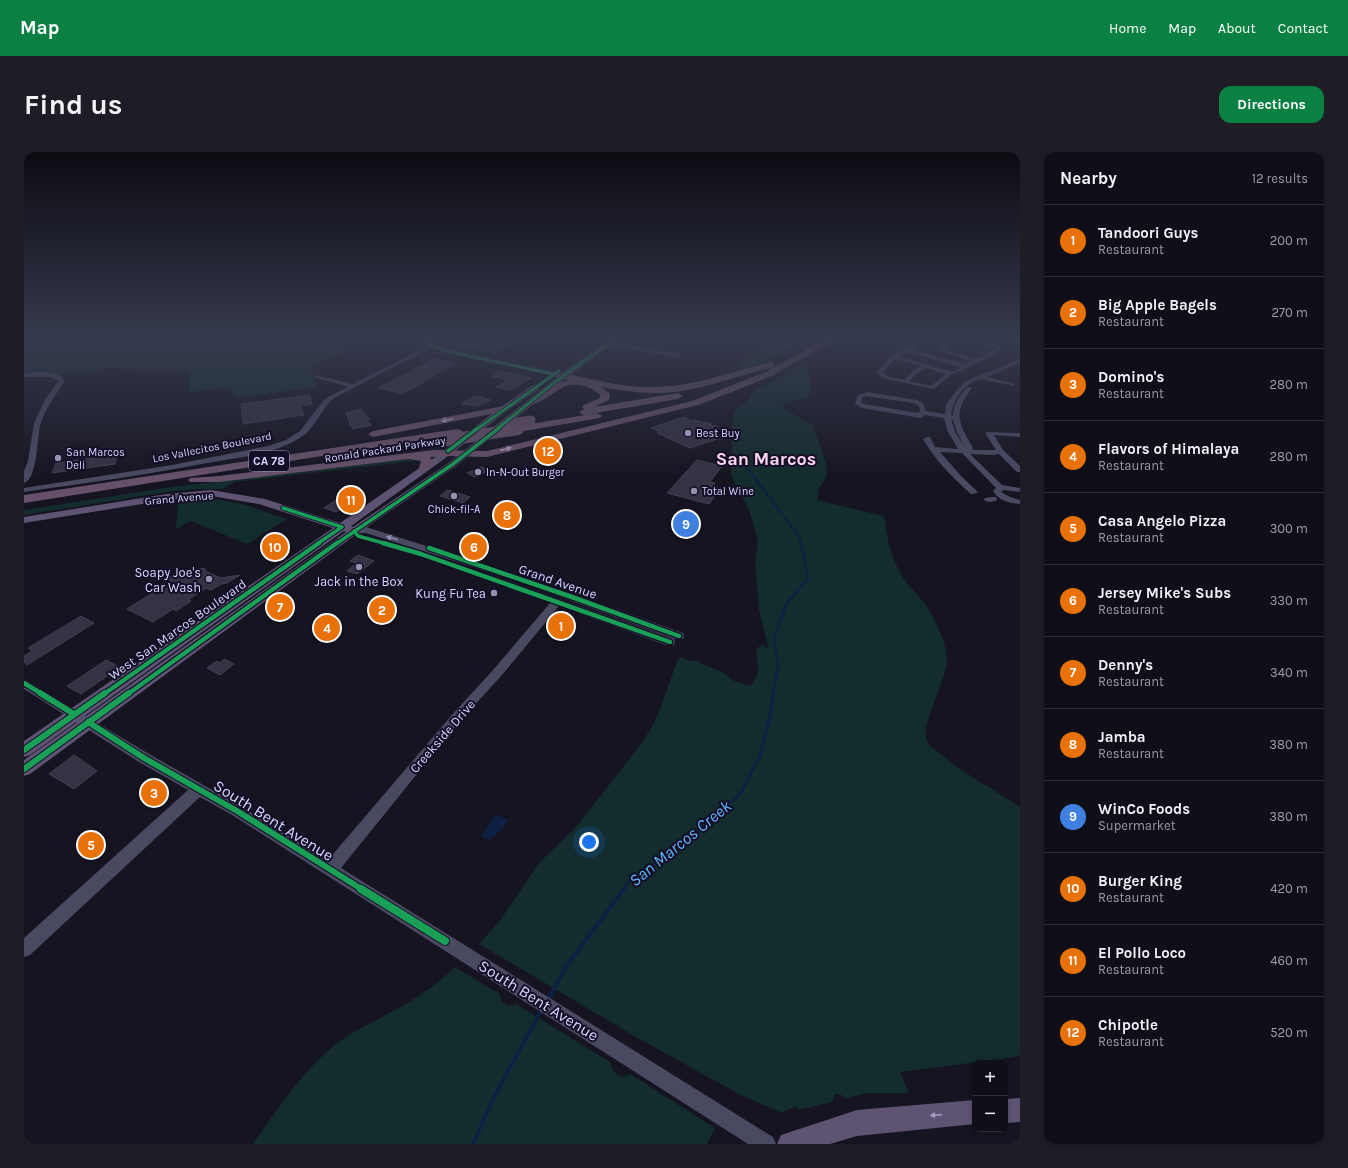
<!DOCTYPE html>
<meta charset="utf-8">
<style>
body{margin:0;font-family:Karla,sans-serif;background:#1e1d26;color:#f1f3f6}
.controls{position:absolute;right:12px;bottom:12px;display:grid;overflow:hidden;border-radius:8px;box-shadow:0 2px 6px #0003}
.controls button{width:36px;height:36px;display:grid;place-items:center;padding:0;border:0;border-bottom:1px solid #302f38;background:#100f19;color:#f1f3f6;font:20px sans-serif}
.you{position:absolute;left:565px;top:690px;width:14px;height:14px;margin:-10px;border:3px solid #fff;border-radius:50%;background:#1a73e8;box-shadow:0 0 0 6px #1a73e833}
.badge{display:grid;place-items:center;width:26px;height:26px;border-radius:50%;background:#0b8043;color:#fff;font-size:13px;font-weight:700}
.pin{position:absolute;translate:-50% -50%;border:2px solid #fff;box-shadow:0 1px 4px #0006}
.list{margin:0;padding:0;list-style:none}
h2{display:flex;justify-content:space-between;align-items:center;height:52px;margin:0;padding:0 16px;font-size:17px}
h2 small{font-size:13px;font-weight:400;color:#9c9ca2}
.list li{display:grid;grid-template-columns:26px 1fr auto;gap:12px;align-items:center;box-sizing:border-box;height:72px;padding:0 16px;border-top:1px solid #302f38}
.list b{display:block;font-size:15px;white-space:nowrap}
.list p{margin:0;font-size:13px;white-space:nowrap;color:#9c9ca2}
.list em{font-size:13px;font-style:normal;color:#9c9ca2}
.map{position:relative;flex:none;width:996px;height:992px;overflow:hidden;border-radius:12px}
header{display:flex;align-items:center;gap:24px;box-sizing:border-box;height:56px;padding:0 20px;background:#0b8043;color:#fff}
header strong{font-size:19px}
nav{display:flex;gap:22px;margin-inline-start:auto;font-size:14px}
.intro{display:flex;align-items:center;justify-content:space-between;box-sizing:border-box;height:96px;padding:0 24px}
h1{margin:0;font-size:28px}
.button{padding:10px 18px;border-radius:12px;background:#0b8043;color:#fff;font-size:14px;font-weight:700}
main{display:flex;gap:24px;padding:0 24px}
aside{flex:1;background:#100f19;border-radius:12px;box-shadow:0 2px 6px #0003}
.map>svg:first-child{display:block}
.green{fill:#132c2d}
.water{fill:#0d2144}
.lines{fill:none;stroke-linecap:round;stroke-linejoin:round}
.stream-far3{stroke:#0d2144;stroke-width:2}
.stream-far2{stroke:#0d2144;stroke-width:2.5}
.stream-far1{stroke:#0d2144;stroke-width:3}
.stream{stroke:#0d2144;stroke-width:4}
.building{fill:#343243;stroke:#433f54}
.minor{fill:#4a4962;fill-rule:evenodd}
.major{fill:#5e5373;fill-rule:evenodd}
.highway{fill:#67516a;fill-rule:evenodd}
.highway-bridge-far1{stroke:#67516a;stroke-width:9}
.highway-bridge{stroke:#67516a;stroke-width:12}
.cycleway-far4-casing{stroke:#130f26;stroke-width:4.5}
.cycleway-far3-casing{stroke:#130f26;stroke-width:5.5}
.cycleway-far2-casing{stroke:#130f26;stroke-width:7}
.cycleway-far1-casing{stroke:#130f26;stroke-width:8}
.cycleway-casing{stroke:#130f26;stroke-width:10}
.cycleway-far4{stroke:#1a9f57;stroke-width:3}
.cycleway-far3{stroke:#1a9f57;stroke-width:3.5}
.cycleway-far2{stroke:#1a9f57;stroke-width:4.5}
.cycleway-far1{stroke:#1a9f57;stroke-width:6}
.cycleway{stroke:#1a9f57;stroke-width:8}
.oneway{fill:#a699bc}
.oneway2{fill:#928eb0}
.oneway3{fill:#a29ac0}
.poi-dot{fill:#9591b1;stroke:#130f26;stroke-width:1.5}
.labels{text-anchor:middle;stroke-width:4;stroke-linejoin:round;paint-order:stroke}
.far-poi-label{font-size:11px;fill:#d9d4ff;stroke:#130f26;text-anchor:start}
.far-street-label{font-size:11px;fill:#d9d4ff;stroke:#130f26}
.shield{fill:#130f26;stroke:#9e99be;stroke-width:1}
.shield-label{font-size:12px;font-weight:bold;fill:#d9d4ff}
.poi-label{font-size:13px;fill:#d9d4ff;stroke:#130f26;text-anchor:end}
.street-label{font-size:13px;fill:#d9d4ff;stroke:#130f26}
.near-street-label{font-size:16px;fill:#d9d4ff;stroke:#130f26}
.near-water-label{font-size:17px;font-style:italic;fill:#62b6ff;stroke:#130f26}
.far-town-label{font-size:18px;font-weight:bold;fill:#ffd6f0;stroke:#130f26}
</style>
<header>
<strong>Map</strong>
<nav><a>Home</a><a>Map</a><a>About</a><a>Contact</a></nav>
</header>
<div class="intro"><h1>Find us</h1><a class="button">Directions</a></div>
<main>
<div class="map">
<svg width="996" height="992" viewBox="0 0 996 992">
<rect width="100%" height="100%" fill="#161421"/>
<path class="green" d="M0 188H303L302 190 324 197 285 215 293 235 212 246 205 236 165 240 166 218 81 216 62 222 0 221Z
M754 188H780L746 207 720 217H716L712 214 726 203Z
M783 212 787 234 784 246 767 249 758 253 760 257 789 273 802 312 803 324 795 336 793 348 860 364C863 388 868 410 882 430 888 438 896 445 902 453 911 468 922 489 923 506 924 528 894 574 904 591 905 594 910 597 913 599 938 621 969 637 996 655V903L992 905 876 920 885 941H842L821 947 816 942H811L808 950 775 958 772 954 758 961 717 943 619 889 455 792 475 770 515 711 552 675 614 596 628 575 635 560 654 507 658 505 665 509H676L677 512 697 519 710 529 726 534C731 530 735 520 734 513 733 505 729 497 739 492L745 498 735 458 731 412 734 388 725 358 712 334 707 322 708 272 711 258 722 251 728 241 737 235Z
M381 307 398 308 211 330 198 337H170L143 340 0 363V358L140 336Z
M183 346 219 352 263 367 223 392 167 369 152 377 154 347Z
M431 815 476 842 477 849 485 854 492 852 586 910 589 919 598 925 606 922 691 976 683 992H229C254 957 278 919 312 892 338 873 367 862 393 845 407 836 420 826 431 815Z"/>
<path class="water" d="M472 662 484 668 477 678 465 688 457 684Z"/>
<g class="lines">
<path class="stream-far3" d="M722 314 776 386 777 392"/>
<path class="stream-far2" d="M749 542 754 515 750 486 762 453 784 426 777 391"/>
<path class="stream-far1" d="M599 738 605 730 666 687 717 641 736 603 745 568 750 541"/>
<path class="stream" d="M524 848 543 813 600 737
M449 992 470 945 518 857"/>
</g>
<path class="building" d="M432 188H492L470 201 431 192Z
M410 207 432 211 378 242 354 236Z
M476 219 507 226 487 238 472 235 484 228 468 224Z
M285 243 288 252 277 254 280 263 219 272 217 252Z
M453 244 467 248 455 254 437 252 448 245Z
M337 257 346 267 343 268 348 273 329 277 325 271H327L321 261Z
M660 265 668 269 672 268 677 270 687 271V274H694L693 282 699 285 666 296 633 281 636 280 627 276Z
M93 303 91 312 28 321 32 311Z
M673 308 698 314 686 330 691 331 689 334 697 336 685 352 643 341Z
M457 315 466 318 451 325 443 321Z
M423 338 437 342 446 345 439 351 416 344Z
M328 344 336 347 321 357 318 356 312 360 300 356 316 345 323 348Z
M246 388 252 390 265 395 255 402 236 394Z
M334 403 350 409 333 422 323 419 333 411 326 409Z
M178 416 181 417V419L197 426 216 423 203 431 197 432 187 438 182 436 164 448 167 449 152 459 149 457 129 470 103 457 145 431 140 429 149 423 158 427 174 417Z
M57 464 70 471 3 513 0 510V504L8 499 4 496Z
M200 507 210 512 196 523 183 516 193 509 196 511Z
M82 508 96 515 57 542 43 534Z
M50 603 73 619 50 637 25 622Z"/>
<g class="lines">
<path class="minor" d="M415 188H422L310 246C296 258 291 278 274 287 249 302 218 305 189 310 127 322 63 331 0 340V336L148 313 244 294 262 288 276 279 300 248 306 244 324 235 290 225V223L329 232Z
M578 188 655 202 658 204 655 206 575 191V189Z
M895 188H901L888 198 941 212 947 209 914 199 927 188H933L921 198 952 207 965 201 971 196 939 188C949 188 969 188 977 196L969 203 939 218V220L933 219 932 221 928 222 910 237 858 226 853 220 868 204ZM884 200 936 215 931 219H926L875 205ZM871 207 897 214 889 219 880 228 862 224 859 220ZM902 216 922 222 907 234 885 229 893 221Z
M996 207V211L963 225 990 232V234L957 227C940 231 929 248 927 263L929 264C929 252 936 243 943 235H947L948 236C929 261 934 270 949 296L948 298H972L961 281 963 280 996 281V285L970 283 979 298 996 314V320H993L975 302 970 303 946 302 978 333 996 336V340L980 338 977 340 986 345 996 348V352C985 351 975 349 969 339L972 336 938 301 916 300 937 324 954 340 950 342H947C929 326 911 308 899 287L903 285H906L911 295 934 297 924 280 920 266 901 263 897 266 838 256 831 252 834 243 844 240 893 248 899 251 902 259 921 262 922 253 932 239 942 229ZM841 244 889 251 894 253 896 257 895 261 840 252 837 251 839 245ZM927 267 929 268 933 280 941 295 931 280Z
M0 221C12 221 34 217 41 229 32 242 23 254 17 270 13 282 14 327 0 331V319L4 309 10 271 22 246 35 229 27 225H0Z
M969 345H972L973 347 972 349 964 350 960 348 961 346Z
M342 375 503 426 659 481 660 484 659 487H651L496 430 342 381 330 382 326 379 330 376Z
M355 387 400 400 650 487 651 490 650 493H642L535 454 478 523 435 570 317 716 749 985 752 992H724L208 663 176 645 6 803 0 805V786L164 638 115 610 0 537V527L125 602 218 655 304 708 427 564 470 517 526 451 394 404 352 392 350 390 352 388Z"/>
<path class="major" d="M392 188H402L424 197 538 221 585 188H593L534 232 432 314 334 381 6 622 0 624V608L322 380 320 379 6 603 0 605V589L309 376 235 352 187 344 143 348 0 371V365L143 342 187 338 241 347 316 371 410 306 477 255 509 233H515V237L483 259 416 310 327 374 329 375 426 310 533 225 420 200Z
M996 946V970L981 971V947Z
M951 948V972L833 984 806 992H753L757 983 833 958Z"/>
<path class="highway" d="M799 188H810L748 224 674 253 463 305 423 304 406 305 409 310 405 318 401 319 395 316 397 309 384 307 195 330H166L164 328 166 326 195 324 410 298 463 299 668 249 742 220Z
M747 210 751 213 750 215C717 223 685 235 651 240 626 243 602 239 577 235L586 242 585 248 570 255 654 241 659 244 654 247 560 263 555 260 560 257 558 255 560 253 576 246V243C568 235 551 229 540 235 529 240 521 249 509 252L504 249 533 231 546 228 537 226 536 224 540 221C568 227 596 235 624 235 667 236 706 220 747 210Z
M480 254 483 255 485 257 483 259 349 285 344 282 349 279Z
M573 261 578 264 576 266 494 280 489 277 494 274Z
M433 277 437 278 438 280 437 282 0 351V343Z"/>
<path class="highway-bridge-far1" d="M481 272 507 268"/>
<path class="highway-bridge" d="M417 289 494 277"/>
<g class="cycleway-far4-casing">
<path id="cycleway-far4" d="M395 188 422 199 529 222
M453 277 535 219
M473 277 531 230 590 188"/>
</g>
<g class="cycleway-far3-casing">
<path id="cycleway-far3" d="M424 299 454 276
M259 356 318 375
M330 379 334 384 363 392
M293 392 318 375
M312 392 429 312 475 276"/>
</g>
<g class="cycleway-far2-casing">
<path id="cycleway-far2" d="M359 391 397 402 646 490
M405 396 548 445 655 484
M0 531 18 542
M80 542 295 391
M104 542 313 391"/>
</g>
<g class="cycleway-far1-casing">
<path id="cycleway-far1" d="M16 541 50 562
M64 570 120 606 213 659 339 738
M0 598 81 541
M0 617 105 541"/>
</g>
<g class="cycleway-casing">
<path id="cycleway" d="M337 737 421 789"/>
</g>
<use href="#cycleway-far4" class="cycleway-far4"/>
<use href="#cycleway-far3" class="cycleway-far3"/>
<use href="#cycleway-far2" class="cycleway-far2"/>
<use href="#cycleway-far1" class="cycleway-far1"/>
<use href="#cycleway" class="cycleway"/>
</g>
<defs><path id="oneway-solid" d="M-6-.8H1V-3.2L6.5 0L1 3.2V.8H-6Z"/></defs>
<g class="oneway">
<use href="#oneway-solid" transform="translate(423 268) rotate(169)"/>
<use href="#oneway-solid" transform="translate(482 297) rotate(-15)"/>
</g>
<use class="oneway2" href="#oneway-solid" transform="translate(368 386) rotate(-164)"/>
<use class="oneway3" href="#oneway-solid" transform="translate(912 963) rotate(176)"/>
<linearGradient id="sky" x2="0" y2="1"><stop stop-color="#0c0b12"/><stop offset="0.57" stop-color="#363a4e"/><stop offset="1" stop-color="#363a4e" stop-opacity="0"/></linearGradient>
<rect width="996" height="327" fill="url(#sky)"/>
<g class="poi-dot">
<circle cx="664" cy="281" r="4"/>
<circle cx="34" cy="306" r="4"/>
<circle cx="454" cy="320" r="4"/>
<circle cx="670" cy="339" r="4"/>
<circle cx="430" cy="344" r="4"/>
<circle cx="335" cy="415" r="4"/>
<circle cx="185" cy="427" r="4"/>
<circle cx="470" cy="441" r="4"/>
</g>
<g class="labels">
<g class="far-poi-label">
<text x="672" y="285">Best Buy</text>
<text x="42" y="304">San Marcos<tspan x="42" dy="13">Deli</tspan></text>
<text x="462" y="324">In-N-Out Burger</text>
<text x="678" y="343">Total Wine</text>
<text x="430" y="361" text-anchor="middle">Chick-fil-A</text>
</g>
<g class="far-street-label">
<text transform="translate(188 295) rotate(-11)" y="4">Los Vallecitos Boulevard</text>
<text transform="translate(361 297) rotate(-9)" y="4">Ronald Packard Parkway</text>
<text transform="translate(155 346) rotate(-5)" y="4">Grand Avenue</text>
</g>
<rect class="shield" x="225" y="299" width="40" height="20" rx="3"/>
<g class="shield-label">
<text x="245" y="313">CA 78</text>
</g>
<g class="poi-label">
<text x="177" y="425">Soapy Joe's<tspan x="177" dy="15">Car Wash</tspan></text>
<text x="335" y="434" text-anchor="middle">Jack in the Box</text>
<text x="462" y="446">Kung Fu Tea</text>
</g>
<g class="street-label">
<text transform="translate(534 429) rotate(19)" y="5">Grand Avenue</text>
<text transform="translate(153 477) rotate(-35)" y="5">West San Marcos Boulevard</text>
<text transform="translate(418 584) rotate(-49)" y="5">Creekside Drive</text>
</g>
<g class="near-street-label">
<text transform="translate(250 668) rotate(32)" y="6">South Bent Avenue</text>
<text transform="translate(515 848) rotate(32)" y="6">South Bent Avenue</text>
</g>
<g class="near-water-label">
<text transform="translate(656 691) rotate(-39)" y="6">San Marcos Creek</text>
</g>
<g class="far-town-label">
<text x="742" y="313">San Marcos</text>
</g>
</g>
</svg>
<div class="controls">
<button>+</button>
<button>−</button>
</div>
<div class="you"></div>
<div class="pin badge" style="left:537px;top:474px;background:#e8710a">1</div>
<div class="pin badge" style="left:358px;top:458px;background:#e8710a">2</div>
<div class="pin badge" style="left:130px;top:641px;background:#e8710a">3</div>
<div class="pin badge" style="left:303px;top:476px;background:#e8710a">4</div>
<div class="pin badge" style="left:67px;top:693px;background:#e8710a">5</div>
<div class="pin badge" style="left:450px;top:395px;background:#e8710a">6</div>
<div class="pin badge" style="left:256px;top:455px;background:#e8710a">7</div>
<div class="pin badge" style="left:483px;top:363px;background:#e8710a">8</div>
<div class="pin badge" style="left:662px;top:372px;background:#3f7fe0">9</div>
<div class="pin badge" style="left:251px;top:395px;background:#e8710a">10</div>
<div class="pin badge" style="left:327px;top:348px;background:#e8710a">11</div>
<div class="pin badge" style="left:524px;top:299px;background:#e8710a">12</div>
</div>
<aside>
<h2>Nearby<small>12 results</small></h2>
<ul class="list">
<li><span class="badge" style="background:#e8710a">1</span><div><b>Tandoori Guys</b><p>Restaurant</p></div><em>200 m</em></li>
<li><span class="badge" style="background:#e8710a">2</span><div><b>Big Apple Bagels</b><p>Restaurant</p></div><em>270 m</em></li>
<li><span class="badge" style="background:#e8710a">3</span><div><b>Domino's</b><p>Restaurant</p></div><em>280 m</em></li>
<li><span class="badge" style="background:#e8710a">4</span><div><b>Flavors of Himalaya</b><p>Restaurant</p></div><em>280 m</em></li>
<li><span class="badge" style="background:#e8710a">5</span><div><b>Casa Angelo Pizza</b><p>Restaurant</p></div><em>300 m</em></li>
<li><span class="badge" style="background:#e8710a">6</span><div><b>Jersey Mike's Subs</b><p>Restaurant</p></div><em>330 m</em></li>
<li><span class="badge" style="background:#e8710a">7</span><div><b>Denny's</b><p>Restaurant</p></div><em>340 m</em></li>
<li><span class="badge" style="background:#e8710a">8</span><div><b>Jamba</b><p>Restaurant</p></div><em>380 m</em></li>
<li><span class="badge" style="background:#3f7fe0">9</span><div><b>WinCo Foods</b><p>Supermarket</p></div><em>380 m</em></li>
<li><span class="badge" style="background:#e8710a">10</span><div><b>Burger King</b><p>Restaurant</p></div><em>420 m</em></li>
<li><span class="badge" style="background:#e8710a">11</span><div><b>El Pollo Loco</b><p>Restaurant</p></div><em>460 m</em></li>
<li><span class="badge" style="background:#e8710a">12</span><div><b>Chipotle</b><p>Restaurant</p></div><em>520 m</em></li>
</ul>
</aside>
</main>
